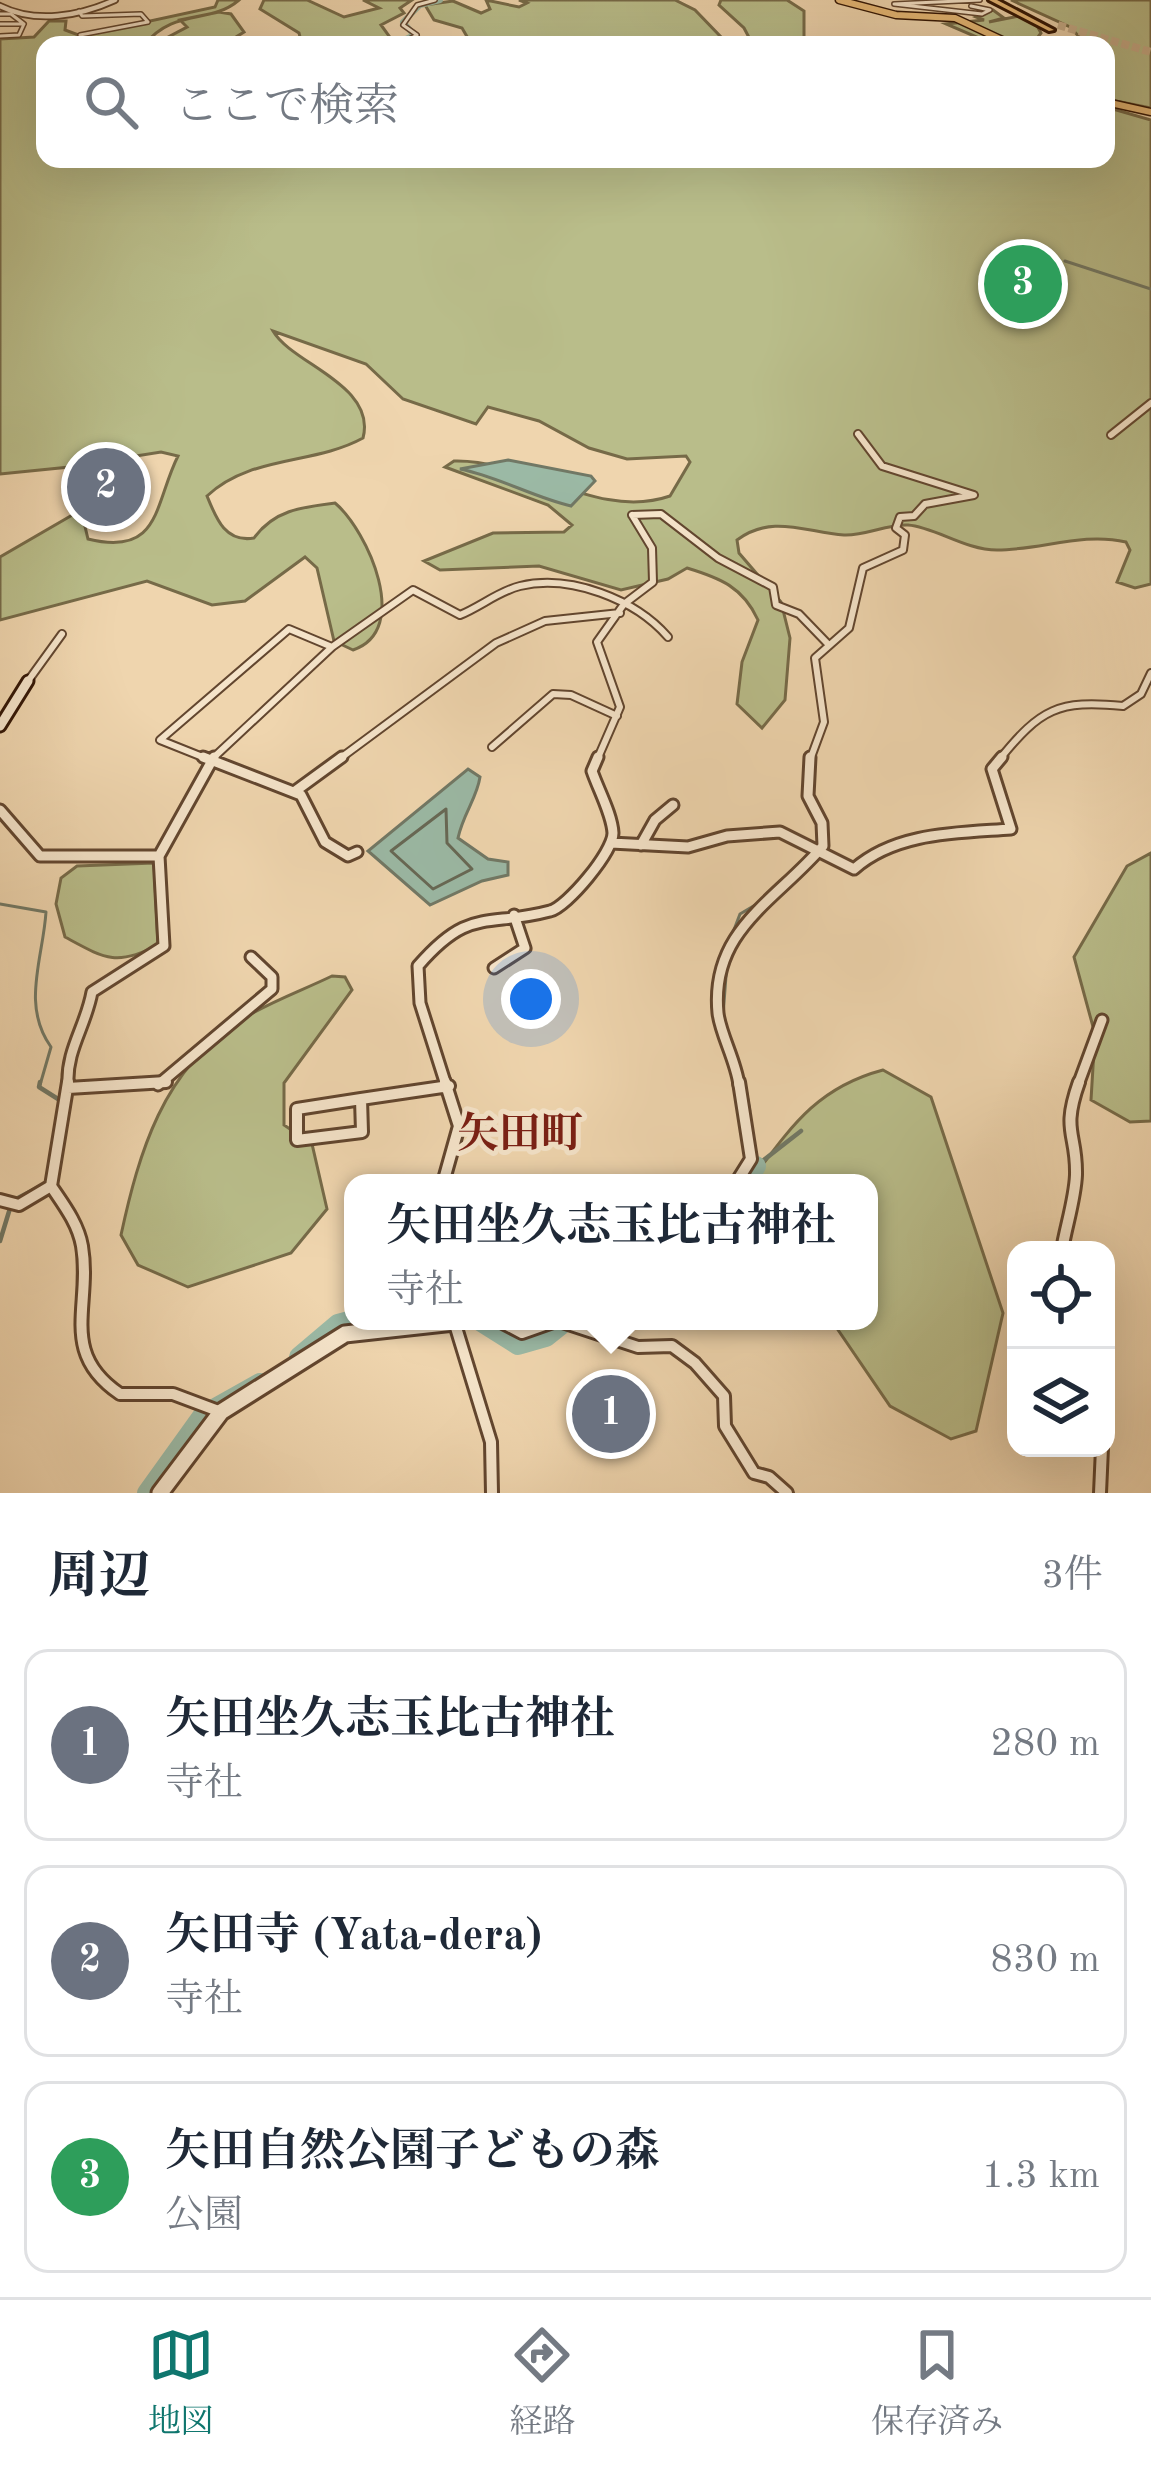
<!DOCTYPE html>
<html lang="ja">
<meta charset="utf-8">
<style>
body{margin:0;font-family:"Old Standard TT","Noto Serif JP",serif;background:#f6f6f7;color:#1f2937}
.controls{position:absolute;right:36px;bottom:36px;display:grid;overflow:hidden;border-radius:24px;box-shadow:0 12px 48px #0002}
.controls button{width:108px;height:108px;display:grid;place-items:center;padding:0;border:0;border-bottom:3px solid #e0e1e3;background:#fff;color:#1f2937;font:60px sans-serif}
.you{position:absolute;left:531px;top:999px;width:42px;height:42px;margin:-30px;border:9px solid #fff;border-radius:50%;background:#1a73e8;box-shadow:0 0 0 18px #1a73e833}
.badge{display:grid;place-items:center;width:78px;height:78px;border-radius:50%;background:#0f766e;color:#fff;font-size:39px;font-weight:700}
.pin{position:absolute;translate:-50% -50%;border:6px solid #fff;box-shadow:0 3px 12px #0006}
.popup{position:absolute;left:344px;top:1174px;width:534px;height:156px;box-sizing:border-box;display:grid;place-content:center;border-radius:24px;background:#fff;filter:drop-shadow(0 3px 9px #0005);font-size:39px;white-space:nowrap;color:#747a83}
.popup b{font-size:45px;color:#1f2937}
.popup::after{content:'';position:absolute;left:50%;top:100%;margin-left:-24px;border:24px solid transparent;border-top-color:#fff}
.list{margin:0;padding:0;list-style:none}
h2{display:flex;justify-content:space-between;align-items:center;height:156px;margin:0;padding:0 48px;font-size:51px}
h2 small{font-size:39px;font-weight:400;color:#747a83}
.list li{display:grid;grid-template-columns:78px 1fr auto;gap:36px;align-items:center;box-sizing:border-box;height:192px;margin:0 24px 24px;padding:0 24px;border:3px solid #e0e1e3;border-radius:24px}
.list b{display:block;font-size:45px;white-space:nowrap}
.list p{margin:0;font-size:39px;white-space:nowrap;color:#747a83}
.list em{font-size:39px;font-style:normal;color:#747a83}
.icon{flex:none;width:66px;height:66px;fill:none;stroke:currentColor;stroke-width:2;stroke-linecap:round;stroke-linejoin:round}
.map{position:relative;flex:none;width:1151px;height:1493px;overflow:hidden}
.search{position:absolute;background:#fff;box-shadow:0 12px 48px #0002;left:36px;right:36px;top:36px;height:132px;display:flex;align-items:center;gap:30px;box-sizing:border-box;padding:0 42px;border-radius:24px;color:#747a83;font-size:45px}
.sheet{height:804px;background:#fff}
nav{display:flex;justify-content:space-around;align-items:center;box-sizing:border-box;height:168px;border-top:3px solid #e0e1e3;background:#fff;font-size:33px;color:#747a83}
nav a{display:grid;justify-items:center;gap:6px}
nav .on{color:#0f766e}
.map>svg:first-child{display:block}
.green{fill:#b9bd8a;stroke:#766a48;stroke-width:3}
.water{fill:#9bb9a5;stroke:#717865;stroke-width:3}
.lines{fill:none;stroke-linecap:round;stroke-linejoin:round}
.shore{stroke:#676855;stroke-width:3}
.stream-far1{stroke:#717865;stroke-width:3}
.stream{stroke:#717865;stroke-width:4.5}
.river-far1{stroke:#9bb9a5;stroke-width:6}
.river{stroke:#9bb9a5;stroke-width:20}
.motorway-tunnel{stroke:#c9af8c;stroke-width:8;stroke-dasharray:8 3;stroke-linecap:butt}
.minor-far3-casing{stroke:#62462f;stroke-width:6}
.minor-far2-casing{stroke:#62462f;stroke-width:10}
.minor-far1-casing{stroke:#62462f;stroke-width:15}
.minor-casing{stroke:#62462f;stroke-width:16}
.tertiary-far1-casing{stroke:#62462f;stroke-width:8}
.tertiary-casing{stroke:#62462f;stroke-width:21}
.secondary-casing{stroke:#331605;stroke-width:15}
.trunk-casing{stroke:#331605;stroke-width:9}
.motorway-casing{stroke:#331605;stroke-width:6}
.minor-far3{stroke:#f5e4ca;stroke-width:3}
.minor-far2{stroke:#f5e4ca;stroke-width:6}
.minor-far1{stroke:#f5e4ca;stroke-width:9}
.minor{stroke:#f5e4ca;stroke-width:10}
.tertiary-far1{stroke:#f5e4ca;stroke-width:4.5}
.tertiary{stroke:#f5e4ca;stroke-width:15}
.secondary{stroke:#f5e4ca;stroke-width:9}
.trunk{stroke:#e8ba77;stroke-width:6}
.motorway{fill:#e8ba77;fill-rule:evenodd}
.labels{text-anchor:middle;stroke-width:10;stroke-linejoin:round;paint-order:stroke}
.near-neighbourhood-label{font-size:42px;font-weight:bold;fill:#7a1f14;stroke:#f5e4ca}
</style>
<div class="map">
<svg width="1151" height="1493" viewBox="0 0 1151 1493">
<rect width="100%" height="100%" fill="#efd5ae"/>
<filter id="stains"><feTurbulence type="fractalNoise" baseFrequency=".00167" numOctaves="4"/><feColorMatrix values="0 0 0 0 .2 0 0 0 0 .09 0 0 0 0 .02 0 0 0 .5 -.17"/></filter>
<radialGradient id="worn" r=".72"><stop offset=".6" stop-color="#630" stop-opacity="0"/><stop offset="1" stop-color="#630" stop-opacity=".3"/></radialGradient>
<path class="green" d="M218 0H239C210 25 175 7 144 45H45V159H1106V107L1151 120V584L1135 588 1117 582 1130 550 1126 542C1082 532 1041 550 997 550 965 550 935 527 908 525 887 524 865 536 844 535 805 532 772 514 737 540L739 553 781 602 790 638 785 700 762 728 737 704 742 662 758 620C743 587 720 578 687 568L668 579 621 590 539 566 440 570 424 561 493 533 564 532 572 525 548 505 445 467 454 461C527 459 598 521 670 496L690 462 686 456 627 459 589 448 539 421 488 407 476 424 403 399 366 364 273 331C292 364 377 385 363 438 314 465 250 455 207 496 216 518 225 543 254 538 274 510 302 507 335 503 368 531 412 630 353 650L334 641 317 568 305 557 245 601 212 605 147 581 0 620V557L81 510 88 539C161 557 154 504 178 456L161 452 98 462 116 464 113 472H94L91 463 85 465 87 473 69 475 70 467 0 474V39L34 37 49 21H66L65 30 81 36 215 7Z
M264 0H307L344 17 379 8 363 0H412L400 8 404 13 381 25 392 40 387 45H302L299 33 260 9Z
M486 0 519 7 527 3 519 0H675L695 10 720 36 704 45H483L469 40 462 28 434 20 425 5 453 1 481 13 490 9Z
M721 0H787L804 11V37L794 45H753L744 28 719 5Z
M1011 0H1151V108L1106 99V45L1085 43 1070 27Z
M993 10 1004 18 989 22 1019 16 1034 20 1041 33 1032 45H968L979 38 946 24 984 20 976 17Z
M219 12 231 14 244 32 223 45H153L187 27 180 20Z
M1151 853V1121L1130 1122 1091 1100 1095 1034 1074 957 1127 866Z
M154 863 158 945C116 967 104 958 65 937L56 904 61 878 77 866Z
M332 976 345 977 352 990 284 1083V1125L312 1144 327 1209 291 1253 188 1287 138 1265 121 1235C139 1152 163 1070 239 1021 267 1003 301 991 332 976Z
M883 1070 931 1097 1003 1313 976 1431 951 1439 890 1406 832 1321H869V1183H758L755 1175C793 1124 819 1087 883 1070Z"/>
<path class="water" d="M508 460 591 476 595 481 571 506C533 497 499 477 460 469Z
M468 769 480 777C477 798 463 814 458 838L488 859 508 862V875L482 881 430 905 368 851Z"/>
<g class="lines">
<path class="shore" d="M446 809 447 843 472 869 433 889 391 851Z"/>
<path class="stream-far1" d="M1065 261 1151 289
M0 904 46 912C43 959 21 1005 51 1047L40 1085
M727 948 740 914 762 901
M727 963 723 1016 744 1085"/>
<path class="stream" d="M40 1082 39 1087 58 1099
M744 1082 749 1111
M756 1166 801 1131
M18 1198 41 1186
M0 1241 11 1205"/>
<path class="river-far1" d="M394 45 414 35 403 22 420 5 440 0"/>
<path class="river" d="M746 1183 756 1166
M480 1321 518 1345 546 1337 566 1321
M299 1357 338 1324 353 1320
M147 1493 203 1415 260 1383"/>
<path class="motorway-tunnel" d="M1058 25 1151 52"/>
<g class="minor-far3-casing">
<path id="minor-far3" d="M980 0 894 4 982 14
M971 6 990 10 982 14
M79 11 82 16 141 14 148 22 80 35
M0 14H11L24 24
M0 24H23
M0 36 19 35 24 24
M398 45 417 35 403 25 417 5 435 0"/>
</g>
<g class="minor-far2-casing">
<path id="minor-far2" d="M1111 435 1151 403
M632 515 661 514 718 558 773 587 776 605 799 614 827 643
M28 681 62 634
M492 747 553 694 571 695 617 716
M210 760 160 740 289 629 332 647
M211 760 332 647 413 590 460 615C480 607 499 591 520 586 570 574 635 599 668 637
M338 760 496 643 545 621 620 613
M597 760 620 707 597 642 624 604 653 582 652 548 632 515
M810 760 824 722 815 658 849 628 863 568 903 550 905 535 896 528 900 517 914 516 925 504 974 495 882 466 858 434
M999 760C1041 708 1058 700 1123 706L1141 694 1151 673"/>
</g>
<g class="minor-far1-casing">
<path id="minor-far1" d="M203 757 301 795 325 842 348 856 357 852
M294 792 342 757
M0 810 40 856H159L214 757
M611 843 688 847 727 836 780 832 854 869C896 832 957 833 1011 829L992 769 1002 757
M641 845 655 820 673 805
M494 968 525 948 514 915
M68 1085C66 1050 86 1026 92 992L164 946 159 856
M158 1085 272 989V977L251 957
M446 1085 420 1003 418 966C470 906 486 928 550 911 567 907 613 852 613 833 612 814 598 789 592 771L598 757
M739 1085C736 1061 720 1033 718 1013 710 930 776 901 823 846L822 823 808 796 810 757
M1078 1085 1102 1020"/>
</g>
<g class="minor-casing">
<path id="minor" d="M68 1088 166 1082
M361 1099 362 1132 297 1140V1109Z
M361 1099 449 1086
M443 1183 459 1126 445 1082
M736 1183 751 1159 739 1082
M51 1186C63 1204 78 1223 82 1246 92 1306 58 1352 120 1394H173L221 1412
M0 1200 19 1205 51 1186 68 1082
M1062 1250C1066 1226 1075 1199 1076 1175 1077 1132 1061 1133 1079 1082
M454 1321 491 1442 492 1493
M499 1321 522 1333 556 1321
M559 1321 638 1347 672 1346 695 1363 724 1396 725 1426 754 1473 769 1477 787 1493
M1100 1493 1102 1448"/>
</g>
<g class="tertiary-far1-casing">
<path id="tertiary-far1" d="M0 6C36 24 80 16 115 0"/>
</g>
<g class="tertiary-casing">
<path id="tertiary" d="M160 1493 221 1412 345 1334 454 1322"/>
</g>
<g class="secondary-casing">
<path id="secondary" d="M0 726 28 681"/>
</g>
<g class="trunk-casing">
<path id="trunk" d="M839 0 896 15 955 18 1013 45
M1106 102 1151 112"/>
</g>
<g class="motorway-casing">
<path id="motorway" d="M989 0H997L1054 30 1049 31Z"/>
</g>
<use href="#minor-far3" class="minor-far3"/>
<use href="#minor-far2" class="minor-far2"/>
<use href="#minor-far1" class="minor-far1"/>
<use href="#minor" class="minor"/>
<use href="#tertiary-far1" class="tertiary-far1"/>
<use href="#tertiary" class="tertiary"/>
<use href="#secondary" class="secondary"/>
<use href="#trunk" class="trunk"/>
<use href="#motorway" class="motorway"/>
</g>
<g class="labels">
<g class="near-neighbourhood-label">
<text x="520" y="1147">矢田町</text>
</g>
</g>
<rect width="100%" height="100%" filter="url(#stains)"/>
<rect width="100%" height="100%" fill="url(#worn)"/>
</svg>
<div class="controls">
<button><svg class="icon" aria-label="locate" viewBox="0 0 24 24"><circle cx="12" cy="12" r="6"/><path d="M12 2v4M12 18v4M2 12h4M18 12h4"/></svg></button>
<button><svg class="icon" aria-label="layers" viewBox="0 0 24 24"><path d="M12 4l9 5-9 5-9-5zM3 14l9 5 9-5"/></svg></button>
</div>
<div class="you"></div>
<div class="pin badge" style="left:611px;top:1414px;background:#6b7280">1</div>
<div class="popup"><b>矢田坐久志玉比古神社</b>寺社</div>
<div class="pin badge" style="left:106px;top:487px;background:#6b7280">2</div>
<div class="pin badge" style="left:1023px;top:284px;background:#2e9e5b">3</div>
<div class="search"><svg class="icon" aria-label="search" viewBox="0 0 24 24"><circle cx="10" cy="10" r="6"/><path d="M15 15l6 6"/></svg>ここで検索</div>
</div>
<section class="sheet">
<h2>周辺<small>3件</small></h2>
<ul class="list">
<li><span class="badge" style="background:#6b7280">1</span><div><b>矢田坐久志玉比古神社</b><p>寺社</p></div><em>280 m</em></li>
<li><span class="badge" style="background:#6b7280">2</span><div><b>矢田寺 (Yata-dera)</b><p>寺社</p></div><em>830 m</em></li>
<li><span class="badge" style="background:#2e9e5b">3</span><div><b>矢田自然公園子どもの森</b><p>公園</p></div><em>1.3 km</em></li>
</ul>
</section>
<nav>
<a class="on"><svg class="icon" aria-label="map" viewBox="0 0 24 24"><path d="M3 6l6-2 6 2 6-2v14l-6 2-6-2-6 2zM9 4v14M15 6v14"/></svg>地図</a>
<a><svg class="icon" aria-label="directions" viewBox="0 0 24 24"><path d="M12 3l9 9-9 9-9-9zM9 14v-3h6M13 9l2 2-2 2"/></svg>経路</a>
<a><svg class="icon" aria-label="saved" viewBox="0 0 24 24"><path d="M7 4h10v16l-5-4-5 4z"/></svg>保存済み</a>
</nav>
